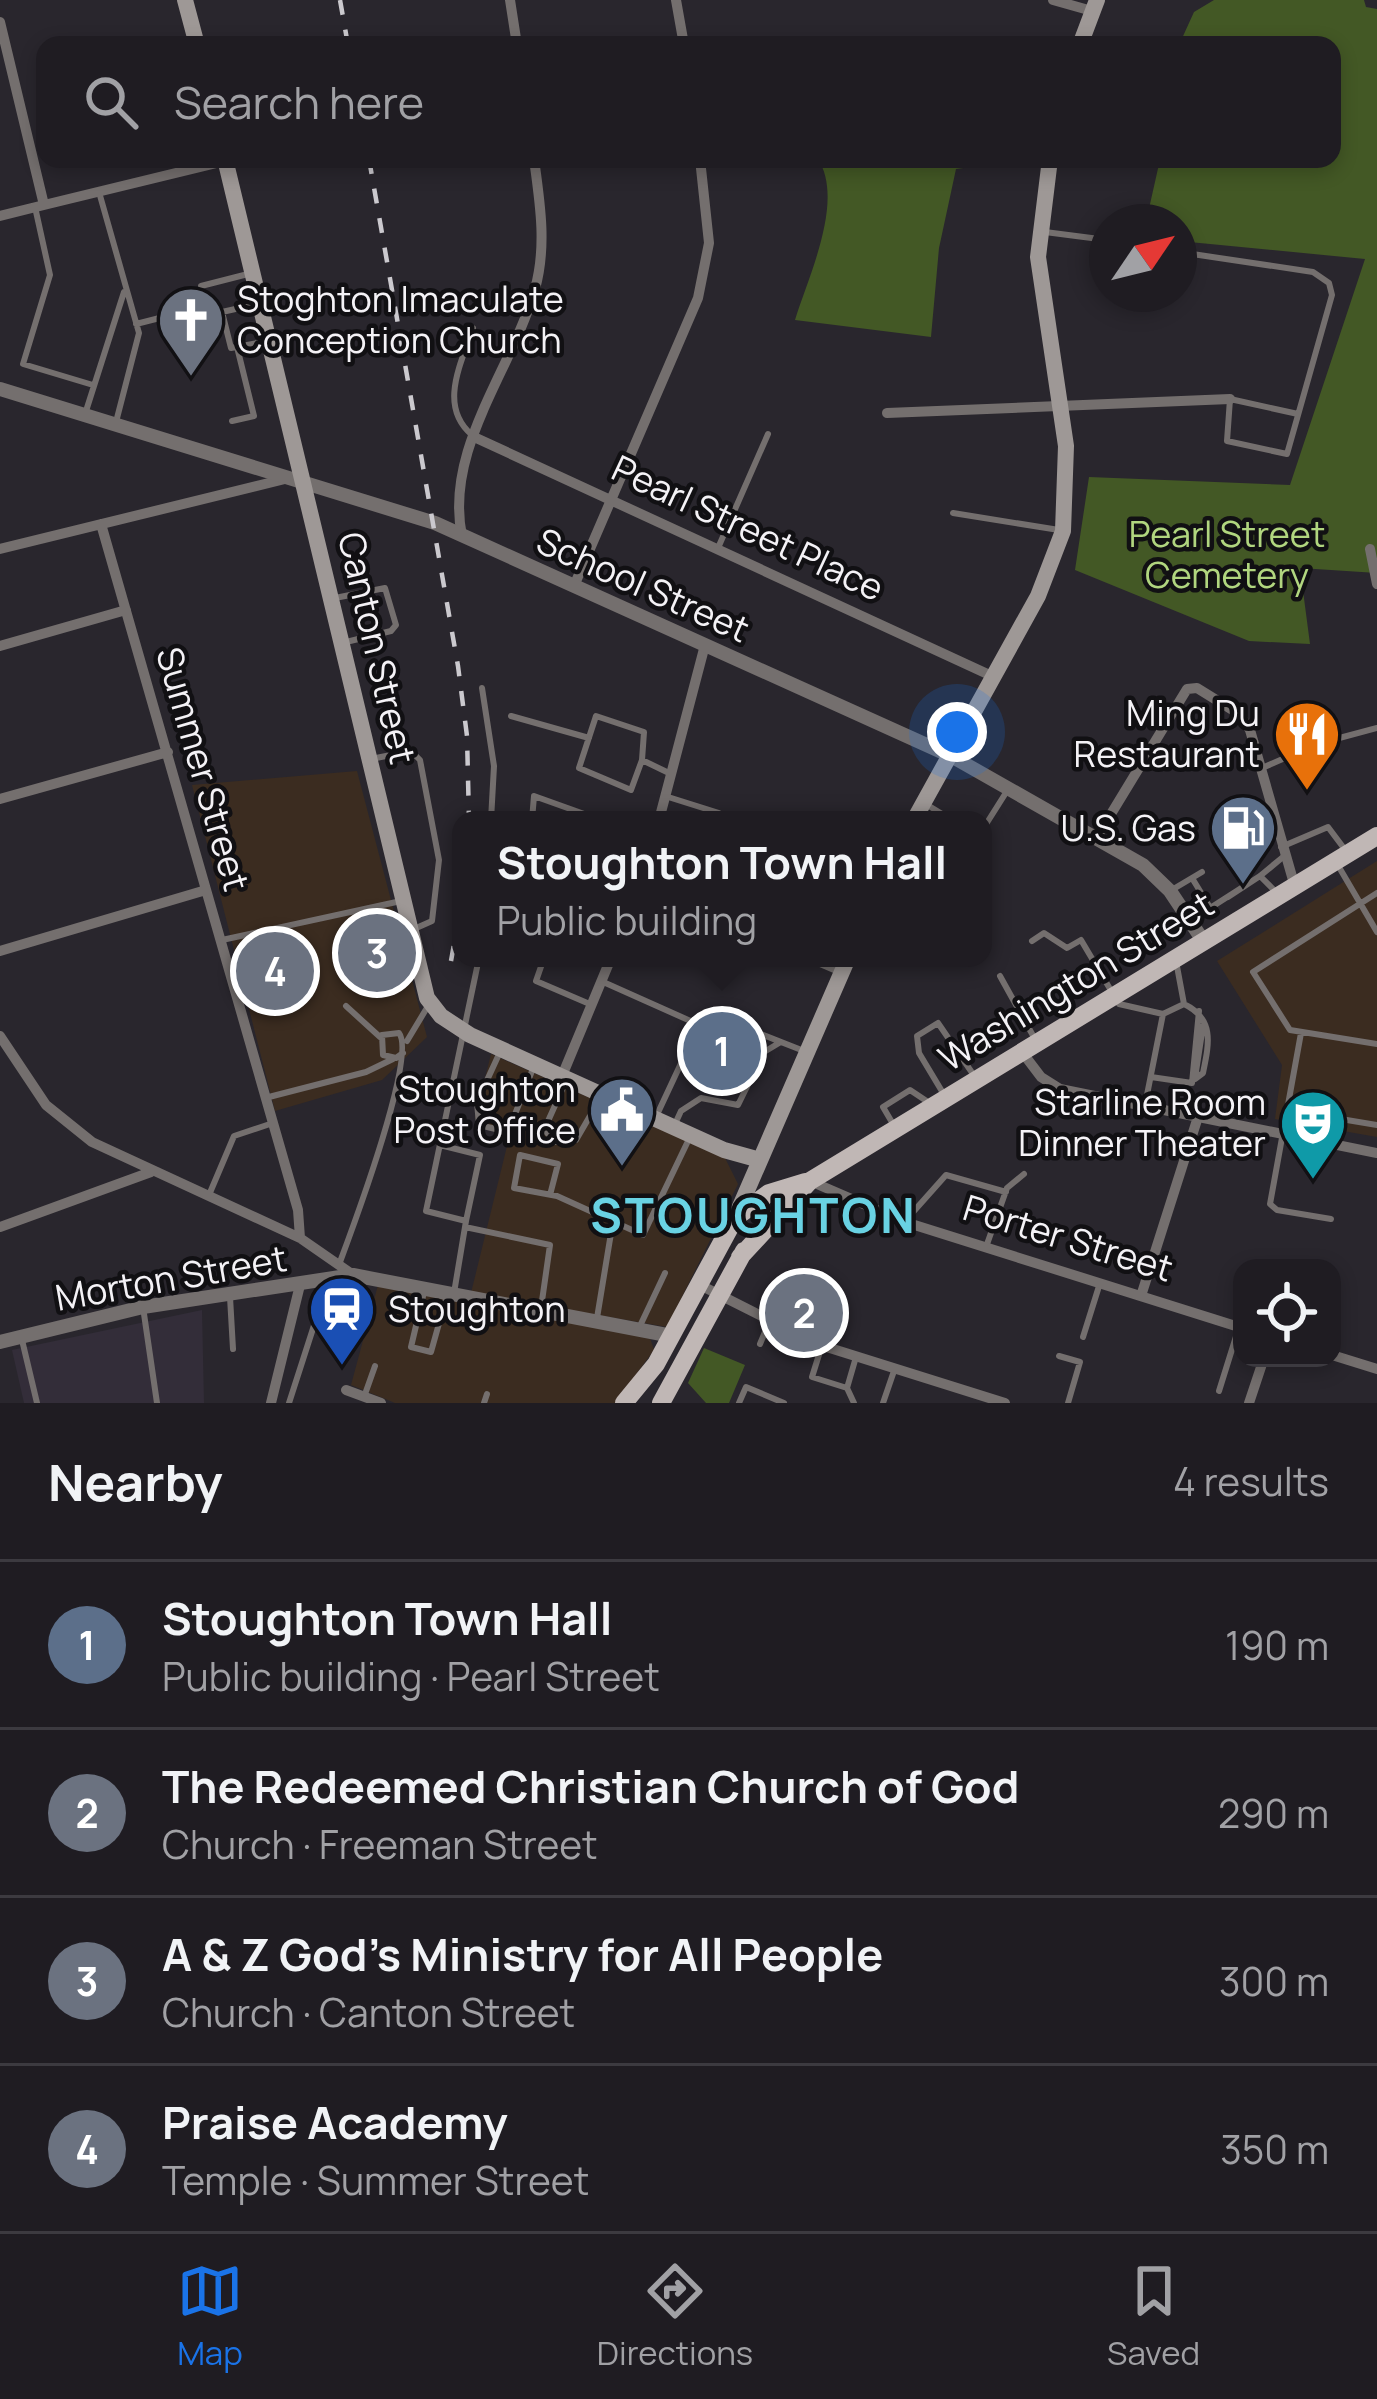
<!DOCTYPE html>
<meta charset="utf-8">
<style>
body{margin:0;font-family:Manrope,sans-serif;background:#27252a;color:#f1f3f6}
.controls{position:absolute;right:36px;bottom:36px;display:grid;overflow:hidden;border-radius:24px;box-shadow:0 6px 18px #0003}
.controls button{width:108px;height:108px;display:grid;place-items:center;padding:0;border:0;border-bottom:3px solid #3c3a40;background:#1f1c22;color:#f1f3f6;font:60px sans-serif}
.compass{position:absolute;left:1089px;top:204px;width:108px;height:108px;border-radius:50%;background:#1f1c22;box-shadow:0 6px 18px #0003;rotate:55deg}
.you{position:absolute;left:957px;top:732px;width:42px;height:42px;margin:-30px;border:9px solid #fff;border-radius:50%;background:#1a73e8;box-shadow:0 0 0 18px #1a73e833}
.badge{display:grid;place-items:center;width:78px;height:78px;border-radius:50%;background:#1a73e8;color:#fff;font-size:39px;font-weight:700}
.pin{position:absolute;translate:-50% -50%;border:6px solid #fff;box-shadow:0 3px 12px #0006}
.popup{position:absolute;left:452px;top:811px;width:540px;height:156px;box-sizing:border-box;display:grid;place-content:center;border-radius:24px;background:#1f1c22;filter:drop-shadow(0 3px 9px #0005);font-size:39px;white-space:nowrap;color:#a1a1a5}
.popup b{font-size:45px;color:#f1f3f6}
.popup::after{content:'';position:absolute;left:50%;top:100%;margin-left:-24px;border:24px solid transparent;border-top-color:#1f1c22}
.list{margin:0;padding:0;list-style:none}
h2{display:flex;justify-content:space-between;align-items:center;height:156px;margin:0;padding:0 48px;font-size:51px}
h2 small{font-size:39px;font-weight:400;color:#a1a1a5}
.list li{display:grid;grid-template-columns:78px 1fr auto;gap:36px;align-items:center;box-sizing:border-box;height:168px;padding:0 48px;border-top:3px solid #3c3a40}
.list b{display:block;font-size:45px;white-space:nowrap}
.list p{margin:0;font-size:39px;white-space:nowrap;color:#a1a1a5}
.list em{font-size:39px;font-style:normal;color:#a1a1a5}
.icon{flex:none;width:66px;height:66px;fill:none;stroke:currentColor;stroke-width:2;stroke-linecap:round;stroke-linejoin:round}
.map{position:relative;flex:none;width:1377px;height:1403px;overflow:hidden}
.search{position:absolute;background:#1f1c22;box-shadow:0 6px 18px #0003;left:36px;right:36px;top:36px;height:132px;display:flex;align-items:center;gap:30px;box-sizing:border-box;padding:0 42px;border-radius:24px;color:#a1a1a5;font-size:45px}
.sheet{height:828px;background:#1f1c22}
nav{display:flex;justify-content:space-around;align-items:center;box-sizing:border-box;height:168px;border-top:3px solid #3c3a40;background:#1f1c22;font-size:33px;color:#a1a1a5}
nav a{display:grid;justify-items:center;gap:6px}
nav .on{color:#1a73e8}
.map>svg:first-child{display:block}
.commercial{fill:#3b2c20}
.built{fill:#332d39}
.green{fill:#435825}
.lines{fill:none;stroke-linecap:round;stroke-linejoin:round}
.service{stroke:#746f6e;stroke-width:6}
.minor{stroke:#746f6e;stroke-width:10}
.tertiary{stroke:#746f6e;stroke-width:14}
.secondary{stroke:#9e9896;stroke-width:16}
.primary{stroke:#c0b7b5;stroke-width:18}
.rail{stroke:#cbc9ce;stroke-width:4.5;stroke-dasharray:15 15;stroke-linecap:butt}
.labels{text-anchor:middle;stroke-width:9;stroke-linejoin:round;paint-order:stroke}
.poi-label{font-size:36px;fill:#f4f2f6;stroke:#111013;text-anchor:end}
.street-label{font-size:36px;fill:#f4f2f6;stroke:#111013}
.park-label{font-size:36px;fill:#b1d67f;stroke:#111013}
.district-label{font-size:48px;font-weight:bold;letter-spacing:3px;fill:#69d2e3;stroke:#111013}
</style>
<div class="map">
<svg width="1377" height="1403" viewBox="0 0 1377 1403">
<rect width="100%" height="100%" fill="#29262d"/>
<path class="commercial" d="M357 771 427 1037 382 1080 275 1111 192 785Z
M1377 861V1137L1275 1119 1282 1065 1217 961Z
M491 1054 725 1158 738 1184 667 1327 471 1293 508 1142 475 1118Z
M378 1285 650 1338 654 1350 615 1403H395L351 1385Z"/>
<path class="built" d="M202 1310 204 1403H24L12 1350Z"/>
<path class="green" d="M1214 0H1364L1366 7 1377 9V573L1300 568 1310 644 1249 641 1075 570 1089 477 1290 485 1365 259 1179 241V222H1146L1159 164 1143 159H1332V45H1179L1194 12Z
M818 159H985V165L956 169 939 248 931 337 795 320C808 277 845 201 818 159Z
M704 1348 745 1365 729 1403H706L688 1383Z"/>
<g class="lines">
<path class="service" d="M99 192 139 333 116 422
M35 207 50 275 23 364 93 385
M1045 232 1107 240
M1179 252 1313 272 1329 283 1332 295 1287 454 1227 441 1230 399 1298 414
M203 307 222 312 258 304
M222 312 231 348 268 341
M136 324 203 307 201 286 248 274
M86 411 124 292
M232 421 254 416 237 347
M472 435C438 406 461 364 473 328
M953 513 1059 530
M718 548 768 434
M335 598 385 588 396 625 391 631 342 643
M482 688 494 766 491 820
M511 716 589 738
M371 759 411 751 420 760 439 860 432 921 414 929
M642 760 644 732 596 716 579 768 631 790 642 760 671 774
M1262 768 1317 744 1377 728
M665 796 719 813
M924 803 952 820
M532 820 534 796 601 820
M983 829 1007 791
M1281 847 1328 827 1346 851
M1336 862 1377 932
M1192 878 1211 909
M1170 891 1202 872
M1275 891 1260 876 1283 857
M1377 893 1253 972 1290 1030 1377 1044
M1193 919 1260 876 1228 897
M222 940 401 901
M1032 941 1044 933 1067 948 1081 940 1119 1004 1163 1014 1184 1004
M544 958 536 981 592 1005
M806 958 841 973
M1176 961 1184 1004
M1000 976 1036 1041
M601 981 695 1023
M1184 1004C1215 1019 1209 1044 1203 1073L1195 1079
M346 1006 380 1037
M1301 1033 1270 1204 1277 1210 1331 1219
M407 1041 428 1006
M500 1052 477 1102 479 1125 508 1132 534 1066
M1151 1077 1192 1083 1199 1011
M1195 1078 1203 1026
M566 1081 544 1130 556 1142 576 1140 601 1097
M943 1093 919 1053 917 1036 938 1023 975 1077
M265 1098 366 1072 393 1059
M1145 1105 1163 1014
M1287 1110 1377 1125
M655 1119 705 1012 804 1051
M675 1124 681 1111 701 1098 738 1105 764 1052 779 1043
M893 1124 883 1107 910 1090 931 1104
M440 1145 480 1155 466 1221
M209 1195 234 1136 273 1123
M550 1195 558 1164 520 1155 514 1188 557 1196 643 1235 689 1139
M906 1220 946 1175 1006 1192
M465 1227 550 1245 541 1308
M986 1247 1007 1188 1024 1174
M340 1262C353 1227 417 1056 399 1033L382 1035 383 1055 396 1058 403 1053
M424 1292 411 1347 431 1352 447 1295
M454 1293 466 1221 426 1211 479 958
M230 1297 233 1349
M143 1307 157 1403
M597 1318 613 1221
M639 1328 665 1273
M1083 1337 1100 1283
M22 1340 37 1403
M760 1344 770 1320
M822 1345 812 1377 847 1388 854 1403
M1059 1356 1080 1362 1068 1403
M847 1388 856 1357
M1219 1391 1239 1327
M364 1397 375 1366
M289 1403 328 1282
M484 1403 487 1394
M739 1403 746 1387 784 1403
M883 1403 895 1368"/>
<path class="minor" d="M510 0 517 45
M676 0 684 45
M1053 0 1092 11
M0 22 44 205 225 161
M0 216 44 205
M887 413 1230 399
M474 437 994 677
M101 524 298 1210 300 1238
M462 536C444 449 512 370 535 289 547 246 540 203 534 159
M0 549 285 479
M1370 549 1377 584
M574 586 698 298 709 243 700 159
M0 646 126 610
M0 799 168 752
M659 820 705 645
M1097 837 1187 689 1197 688 1239 714 1250 730 1295 887
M0 951 206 890
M0 1036 46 1105 92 1142 300 1238 352 1274
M1022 1052 1041 1077 1060 1089 1377 1153
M562 1076 611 958
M810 1181 905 1222 1242 1328
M0 1227 151 1172
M702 1286 817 1344 1005 1403
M1141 1296 1197 1120
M1332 1355 1377 1369
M346 1390 381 1403
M271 1403 300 1285
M1249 1403 1264 1358"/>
<path class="tertiary" d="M0 389 435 523 951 756 1143 865 1170 891 1204 942
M0 1342 143 1307 353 1275 672 1336"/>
<path class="secondary" d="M185 0 197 45
M1080 45 1097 0
M225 159 427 998 441 1016 470 1035 724 1150 760 1160
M914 820 1038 596 1063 531 1066 446 1038 257 1050 159
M735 1218 848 958"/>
<path class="primary" d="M740 1257 810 1181 1377 836
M624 1403 656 1364 735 1218 769 1193 805 1182
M661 1403 744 1251"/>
<path class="rail" d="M340 0 348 45
M369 159 458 666 467 736 469 820
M451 961 461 905"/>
</g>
<defs>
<g id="church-pin" transform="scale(3.45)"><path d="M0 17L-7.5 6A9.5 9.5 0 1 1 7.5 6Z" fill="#6b7280" stroke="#111013"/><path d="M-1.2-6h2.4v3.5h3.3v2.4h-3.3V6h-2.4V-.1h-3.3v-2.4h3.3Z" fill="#fff"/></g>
<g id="restaurant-pin" transform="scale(3.45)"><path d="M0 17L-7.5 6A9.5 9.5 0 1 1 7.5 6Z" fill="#e8710a" stroke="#111013"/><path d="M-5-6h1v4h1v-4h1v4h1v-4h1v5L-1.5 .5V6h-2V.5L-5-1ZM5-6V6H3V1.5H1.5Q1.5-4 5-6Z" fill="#fff"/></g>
<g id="fuel-pin" transform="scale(3.45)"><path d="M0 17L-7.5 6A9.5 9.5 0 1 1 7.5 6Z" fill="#5c6f8a" stroke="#111013"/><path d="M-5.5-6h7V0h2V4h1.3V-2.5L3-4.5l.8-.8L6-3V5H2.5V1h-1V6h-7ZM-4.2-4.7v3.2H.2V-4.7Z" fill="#fff"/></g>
<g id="civic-pin" transform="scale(3.45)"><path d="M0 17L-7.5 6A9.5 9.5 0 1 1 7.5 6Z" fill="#5c6f8a" stroke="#111013"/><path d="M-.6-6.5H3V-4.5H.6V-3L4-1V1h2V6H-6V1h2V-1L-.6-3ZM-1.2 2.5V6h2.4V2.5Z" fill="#fff"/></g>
<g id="theatre-pin" transform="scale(3.45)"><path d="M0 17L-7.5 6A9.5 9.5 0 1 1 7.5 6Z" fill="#0f9aa8" stroke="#111013"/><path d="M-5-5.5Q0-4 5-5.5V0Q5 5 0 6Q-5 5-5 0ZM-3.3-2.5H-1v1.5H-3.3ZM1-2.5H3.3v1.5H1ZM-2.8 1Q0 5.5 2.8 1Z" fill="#fff"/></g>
<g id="station-pin" transform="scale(3.45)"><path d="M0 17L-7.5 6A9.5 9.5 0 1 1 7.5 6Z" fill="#1a4fb4" stroke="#111013"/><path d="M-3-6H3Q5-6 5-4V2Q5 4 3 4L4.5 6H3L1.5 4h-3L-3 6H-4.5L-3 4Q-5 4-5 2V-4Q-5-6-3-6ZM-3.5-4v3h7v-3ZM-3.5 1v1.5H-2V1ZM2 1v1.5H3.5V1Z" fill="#fff"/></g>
</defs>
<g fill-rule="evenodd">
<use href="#church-pin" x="191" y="320"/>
<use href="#restaurant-pin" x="1307" y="734"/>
<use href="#fuel-pin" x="1243" y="828"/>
<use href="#civic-pin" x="622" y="1110"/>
<use href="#theatre-pin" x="1313" y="1123"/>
<use href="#station-pin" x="342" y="1309"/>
</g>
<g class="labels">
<g class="poi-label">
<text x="237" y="312" text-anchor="start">Stoghton Imaculate<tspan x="237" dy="41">Conception Church</tspan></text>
<text x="1260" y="726">Ming Du<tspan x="1260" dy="41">Restaurant</tspan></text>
<text x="1196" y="841">U.S. Gas</text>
<text x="576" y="1102">Stoughton<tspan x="576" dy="41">Post Office</tspan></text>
<text x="1266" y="1115">Starline Room<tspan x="1266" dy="41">Dinner Theater</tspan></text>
<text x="388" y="1322" text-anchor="start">Stoughton</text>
</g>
<g class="street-label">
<text transform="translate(748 528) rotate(25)" y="13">Pearl Street Place</text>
<text transform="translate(643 585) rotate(24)" y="13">School Street</text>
<text transform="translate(377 648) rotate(77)" y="13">Canton Street</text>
<text transform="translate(203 769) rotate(74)" y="13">Summer Street</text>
<text transform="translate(1076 981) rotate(-31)" y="13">Washington Street</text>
<text transform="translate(1068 1238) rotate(17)" y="13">Porter Street</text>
<text transform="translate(171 1278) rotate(-10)" y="13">Morton Street</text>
</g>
<g class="park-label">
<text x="1227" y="547">Pearl Street<tspan x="1227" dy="41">Cemetery</tspan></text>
</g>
<g class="district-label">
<text x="754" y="1233">STOUGHTON</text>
</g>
</g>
</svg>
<div class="controls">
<button><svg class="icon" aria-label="locate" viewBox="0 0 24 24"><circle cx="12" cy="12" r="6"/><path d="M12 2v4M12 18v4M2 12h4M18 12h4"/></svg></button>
</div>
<svg class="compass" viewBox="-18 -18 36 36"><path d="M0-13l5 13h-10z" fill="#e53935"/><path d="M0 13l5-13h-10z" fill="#a1a1a5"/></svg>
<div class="you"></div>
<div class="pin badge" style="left:722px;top:1051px;background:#5c6f8a">1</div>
<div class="popup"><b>Stoughton Town Hall</b>Public building</div>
<div class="pin badge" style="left:804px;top:1313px;background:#6b7280">2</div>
<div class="pin badge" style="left:377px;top:953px;background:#6b7280">3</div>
<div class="pin badge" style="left:275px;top:971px;background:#6b7280">4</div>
<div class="search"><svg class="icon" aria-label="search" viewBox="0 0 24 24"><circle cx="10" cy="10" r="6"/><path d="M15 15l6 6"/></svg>Search here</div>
</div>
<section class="sheet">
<h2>Nearby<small>4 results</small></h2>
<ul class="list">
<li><span class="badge" style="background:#5c6f8a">1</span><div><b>Stoughton Town Hall</b><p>Public building · Pearl Street</p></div><em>190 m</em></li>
<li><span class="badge" style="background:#6b7280">2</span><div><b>The Redeemed Christian Church of God</b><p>Church · Freeman Street</p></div><em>290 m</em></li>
<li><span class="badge" style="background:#6b7280">3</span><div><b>A &amp; Z God's Ministry for All People</b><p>Church · Canton Street</p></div><em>300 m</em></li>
<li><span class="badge" style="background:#6b7280">4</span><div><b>Praise Academy</b><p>Temple · Summer Street</p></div><em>350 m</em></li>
</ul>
</section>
<nav>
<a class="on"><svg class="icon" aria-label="map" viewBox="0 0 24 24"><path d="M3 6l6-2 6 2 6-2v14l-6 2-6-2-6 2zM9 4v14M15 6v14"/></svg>Map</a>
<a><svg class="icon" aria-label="directions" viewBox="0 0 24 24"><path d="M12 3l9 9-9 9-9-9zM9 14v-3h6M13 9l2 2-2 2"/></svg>Directions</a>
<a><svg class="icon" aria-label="saved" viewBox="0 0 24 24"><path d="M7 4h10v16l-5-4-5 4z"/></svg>Saved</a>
</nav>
